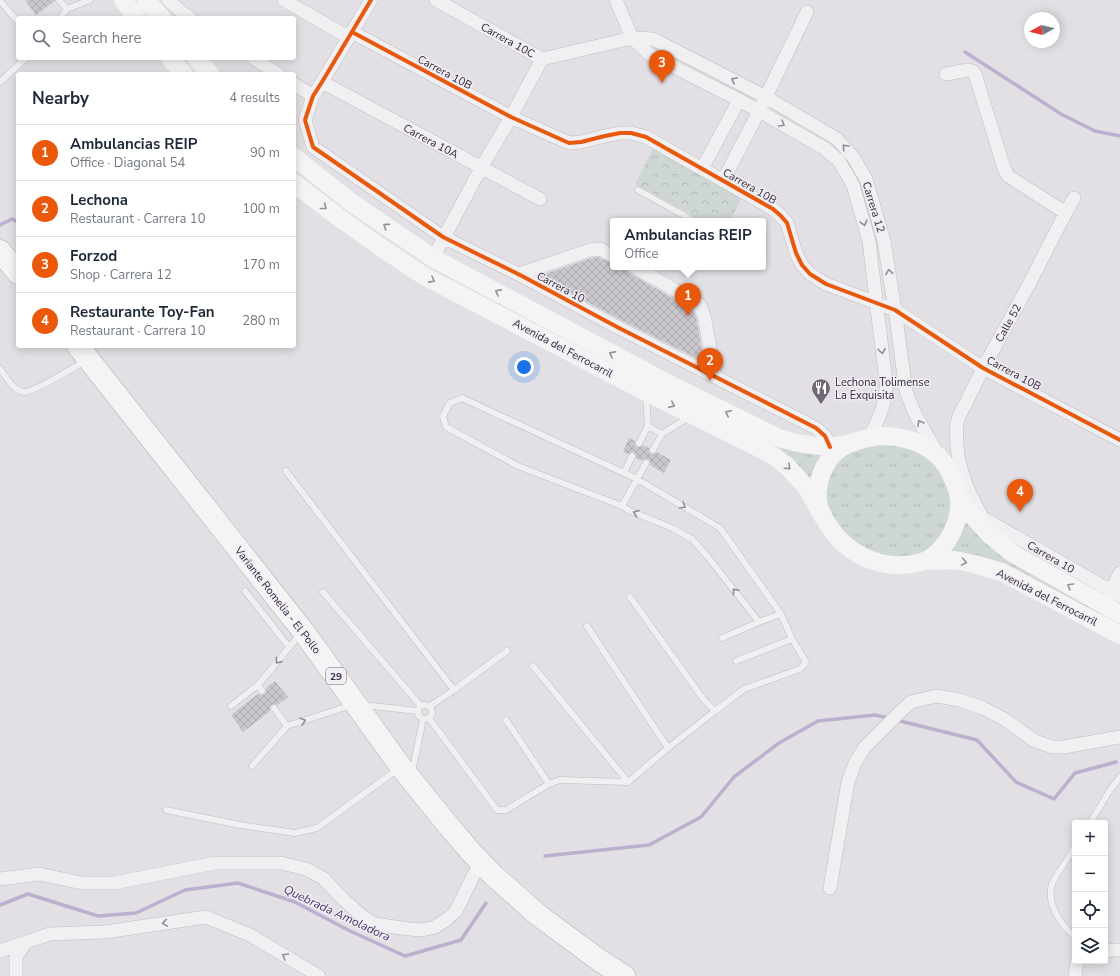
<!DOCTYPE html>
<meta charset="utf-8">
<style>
body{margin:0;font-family:"Nunito Sans",sans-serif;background:#f2f2f3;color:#1f2937}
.controls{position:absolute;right:12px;bottom:12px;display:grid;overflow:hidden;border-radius:4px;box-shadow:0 2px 10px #0003}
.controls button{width:36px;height:36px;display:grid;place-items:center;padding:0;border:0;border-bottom:1px solid #e0e1e3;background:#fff;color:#1f2937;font:20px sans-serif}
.compass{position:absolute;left:1024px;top:12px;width:36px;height:36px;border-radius:50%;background:#fff;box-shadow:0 2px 10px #0003;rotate:262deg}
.you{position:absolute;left:524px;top:367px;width:14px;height:14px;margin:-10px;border:3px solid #fff;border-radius:50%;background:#1a73e8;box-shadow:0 0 0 6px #1a73e833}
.badge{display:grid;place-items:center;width:26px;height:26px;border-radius:50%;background:#ea580c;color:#fff;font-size:13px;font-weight:700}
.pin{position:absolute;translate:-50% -33px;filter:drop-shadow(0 1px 2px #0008)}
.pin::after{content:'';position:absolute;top:21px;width:14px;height:12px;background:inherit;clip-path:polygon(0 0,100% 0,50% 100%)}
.popup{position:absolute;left:610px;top:218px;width:156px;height:52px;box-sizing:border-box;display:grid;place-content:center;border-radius:4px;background:#fff;filter:drop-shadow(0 1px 3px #0005);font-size:13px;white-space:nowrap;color:#747a83}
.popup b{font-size:15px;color:#1f2937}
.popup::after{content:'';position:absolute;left:50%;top:100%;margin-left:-8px;border:8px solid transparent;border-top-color:#fff}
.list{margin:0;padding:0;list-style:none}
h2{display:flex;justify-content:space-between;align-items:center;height:52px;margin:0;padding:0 16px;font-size:17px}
h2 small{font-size:13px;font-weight:400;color:#747a83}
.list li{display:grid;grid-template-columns:26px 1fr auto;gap:12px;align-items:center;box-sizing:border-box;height:56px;padding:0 16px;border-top:1px solid #e0e1e3}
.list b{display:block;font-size:15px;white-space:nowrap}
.list p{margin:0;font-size:13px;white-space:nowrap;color:#747a83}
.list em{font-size:13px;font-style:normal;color:#747a83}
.icon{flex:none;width:22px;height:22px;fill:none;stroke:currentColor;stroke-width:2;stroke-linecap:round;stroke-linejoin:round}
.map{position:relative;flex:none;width:1120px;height:976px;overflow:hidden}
.search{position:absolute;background:#fff;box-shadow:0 2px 10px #0003;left:16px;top:16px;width:280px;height:44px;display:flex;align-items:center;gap:10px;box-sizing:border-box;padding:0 14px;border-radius:4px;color:#747a83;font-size:15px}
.panel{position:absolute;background:#fff;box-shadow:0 2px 10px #0003;left:16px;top:72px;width:280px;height:276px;border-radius:4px}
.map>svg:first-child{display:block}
.grass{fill:url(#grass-tufts)}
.forest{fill:url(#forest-crowns)}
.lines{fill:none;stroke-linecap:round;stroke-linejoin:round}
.stream{stroke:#bbb0cd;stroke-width:3.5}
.building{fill:url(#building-cross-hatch)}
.lane-casing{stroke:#bfbdc1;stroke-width:7}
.street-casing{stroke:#bfbdc1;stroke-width:14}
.highway-casing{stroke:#b5b2b8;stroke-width:23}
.lane{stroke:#f0eff1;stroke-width:6}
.street{stroke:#f0eff1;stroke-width:13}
.secondary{stroke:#f4f4f5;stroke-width:18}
.highway{stroke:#f4f4f5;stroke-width:22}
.cycleway-casing{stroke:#f0edf4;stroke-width:6}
.cycleway{stroke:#e8590c;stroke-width:4}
.oneway{stroke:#918c96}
.oneway2{stroke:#938e98}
.labels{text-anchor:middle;stroke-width:3;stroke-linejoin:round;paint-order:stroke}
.shield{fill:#f0edf4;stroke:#6b6372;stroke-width:1}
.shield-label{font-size:10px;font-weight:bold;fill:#32283b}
.street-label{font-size:11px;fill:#32283b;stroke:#f0edf4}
.poi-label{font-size:11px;fill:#32283b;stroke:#f0edf4;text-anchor:start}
.water-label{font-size:12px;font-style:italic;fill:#4c366b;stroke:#f0edf4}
</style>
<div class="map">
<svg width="1120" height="976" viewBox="0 0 1120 976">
<defs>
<pattern id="grass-tufts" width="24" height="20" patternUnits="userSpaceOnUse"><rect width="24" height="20" fill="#cfd7d5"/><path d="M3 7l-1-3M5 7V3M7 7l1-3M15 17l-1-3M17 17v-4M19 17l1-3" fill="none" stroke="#b2b9b8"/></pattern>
<pattern id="forest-crowns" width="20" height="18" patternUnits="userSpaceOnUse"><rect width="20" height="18" fill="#cfd7d5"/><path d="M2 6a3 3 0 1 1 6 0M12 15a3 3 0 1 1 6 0" fill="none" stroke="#b2b9b8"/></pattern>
<pattern id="building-cross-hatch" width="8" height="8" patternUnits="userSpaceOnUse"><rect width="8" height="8" fill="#cac7cc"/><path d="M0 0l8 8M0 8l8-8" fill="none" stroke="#aeabb0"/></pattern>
</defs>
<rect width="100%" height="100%" fill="#e2e0e4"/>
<path class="grass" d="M759 438 849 444 924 446 972 516 1104 606 1098 623 1002 572 866 558Z"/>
<path class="forest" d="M656 143 744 193 730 221H703L635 184Z"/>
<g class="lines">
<path class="stream" d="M965 52 1061 114 1095 131 1120 136
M0 225 12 219 18 222
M896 720 977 740 1016 782 1054 799 1075 773 1116 762
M545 856 649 845 701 817 734 777 779 743 818 721 875 715 889 718
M0 905 28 894 98 916 136 913 185 890 238 883 295 902 350 931 405 956 461 940 486 903"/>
</g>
<path class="building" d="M25 0H55V1L36 15Z
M598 257 613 264V267H627L628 271 631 274 693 310 696 317 704 362 623 321 539 276 592 258Z
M629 438 635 441V445L637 447H641L643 445 649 448V452L651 454H655L657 452 671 460 664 473 650 465V461L648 459H644L642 461 636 458V455L634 452H631L628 454 623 452Z
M275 681 288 697 277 705 274 704 271 705 270 708V711L243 732 231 715 258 694 262 695 265 694 266 691V688Z"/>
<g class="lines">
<g class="lane-casing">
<path id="lane" d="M59 0 67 9
M0 1 18 22
M60 18 67 9 90 0
M0 82 26 58
M638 190 694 221
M649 275 654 267
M0 369C6 376 13 391 24 392 32 393 75 367 85 361
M648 426 662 434
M639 443 648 426 646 396
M653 450 662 434 689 417
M646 463 622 506 628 510 672 528 692 539 708 557 759 622
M286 471 454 690 430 706
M624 473 632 456
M622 506 518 466 446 427 443 416 450 403 462 398 637 479 720 528 781 614 792 639 806 662 800 669 744 689 715 711 704 700 630 597
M245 591 289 647
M323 592 421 706
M587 626 668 748 715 711
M722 638 759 622 781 614
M736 661 792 639
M533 666 628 782 668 748
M454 690 507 651
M262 691 258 685 301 633
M418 712a7 7 0 1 1 14 0a7 7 0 1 1-14 0Z
M363 705 418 711
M231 706 258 685
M274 708 287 726 352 705
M429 718 497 810H506L549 784 560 780 628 782
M506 720 549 784
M252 766 287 726
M412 773 423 719
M166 810 240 825 295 833 317 828 398 769
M1090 823 1110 790 1120 777
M1075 847C1069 856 1064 865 1058 873 1056 877 1053 881 1052 884 1046 904 1061 925 1075 937"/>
</g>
<g class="street-casing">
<path id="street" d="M168 0 184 14 190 18
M284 0 348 37
M371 0 322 82 313 96 305 120 313 147 443 237 522 276 619 328 816 428 825 436 830 447
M436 0 542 59 632 38 653 39 766 97 837 139 853 157 866 179 884 241 895 310 906 391 914 412 937 453
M616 0 632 38 649 54 739 100 759 111 824 148 839 161 853 185 869 241 886 382C887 403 878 419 870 437
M352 32 511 117 569 143 581 142 605 136 620 133H631L646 137 773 209 781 216 787 223 796 253 802 265 810 274 826 284 895 310 983 368 1120 440
M253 58 278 74
M946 74 968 70 973 71 976 77 1004 168 1008 176 1066 213
M322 82 540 199
M294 84 313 96
M702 169 739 100
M723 181 759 111 807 12
M1074 198C1053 235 1036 273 1015 310 999 340 982 368 968 399 965 406 958 415 957 423 954 459 965 488 983 518L1120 596
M433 258 481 168 511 117 542 59
M635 267 649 275 699 304 704 315 715 376
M519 274 590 250 600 249 613 256
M1107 598 1120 573
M0 879 39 874 82 883H114L215 863H281L306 869 323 878 344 900 361 915 374 924 409 929 422 930 435 927 446 920 456 911 464 895 473 876 481 863
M830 888 848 782 855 763 864 748 899 713 911 702 936 696 960 700 983 708 1006 720 1033 740 1052 747H1064L1120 737
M0 951 26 942
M1105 952 1112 950H1120
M16 976V957L26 942 50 934 105 932 206 917 250 935 319 976
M1075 976 1077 961"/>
</g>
<g class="highway-casing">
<path id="highway" d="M0 251 18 273
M78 346 303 631 401 767 443 819 470 851 493 875 538 915 599 960 624 976"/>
</g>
<use href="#lane" class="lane"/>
<use href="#street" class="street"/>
<path class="secondary" d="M123 0 137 18
M146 0 162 18
M170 58 184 74
M196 58 210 74
M294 157 352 203 433 258 669 384 779 438C795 443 813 447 830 446 836 446 842 445 849 444
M294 183 342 220 379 246 424 276 646 392 755 446 774 456 787 466 807 488 823 517
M879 436C900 436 922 441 938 456 942 460 946 465 949 470 953 479 958 489 959 499 961 522 947 549 927 560 922 562 917 563 912 564 878 570 844 552 827 523 824 518 821 513 819 507 814 486 823 460 841 448 852 441 866 438 879 436Z
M959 498 965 508 989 534 1012 553 1120 614
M925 561 955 560 974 564 1002 572 1120 635"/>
<use href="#highway" class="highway"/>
<g class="cycleway-casing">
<path id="cycleway" d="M371 0 322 82 313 96 305 120 313 147 443 237 522 276 619 328 816 428 825 436 830 447
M352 32 511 117 569 143 581 142 605 136 620 133H631L646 137 773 209 781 216 787 223 796 253 802 265 810 274 826 284 895 310 983 368 1120 440"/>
</g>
<use href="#cycleway" class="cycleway"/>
</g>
<defs><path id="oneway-chevron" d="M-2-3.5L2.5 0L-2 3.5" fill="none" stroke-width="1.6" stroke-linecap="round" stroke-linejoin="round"/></defs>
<g class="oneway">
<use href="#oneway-chevron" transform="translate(734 80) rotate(-153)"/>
<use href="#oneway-chevron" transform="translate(782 124) rotate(30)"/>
<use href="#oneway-chevron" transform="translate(845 147) rotate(-133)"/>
<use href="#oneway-chevron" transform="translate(864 223) rotate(74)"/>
<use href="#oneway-chevron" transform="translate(889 272) rotate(-99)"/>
<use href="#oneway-chevron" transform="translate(882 351) rotate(83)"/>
<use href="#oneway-chevron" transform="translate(920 423) rotate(-119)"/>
<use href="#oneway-chevron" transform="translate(683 506) rotate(31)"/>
<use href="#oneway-chevron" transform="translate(636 513) rotate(-158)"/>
<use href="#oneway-chevron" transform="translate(735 591) rotate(-128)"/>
<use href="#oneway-chevron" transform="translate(278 661) rotate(129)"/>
<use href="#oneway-chevron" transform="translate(303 721) rotate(-17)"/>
<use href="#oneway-chevron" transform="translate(165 923) rotate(171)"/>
<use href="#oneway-chevron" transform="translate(285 956) rotate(-149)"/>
</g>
<g class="oneway2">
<use href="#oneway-chevron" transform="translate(324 207) rotate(38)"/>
<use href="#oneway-chevron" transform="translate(386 226) rotate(-146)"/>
<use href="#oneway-chevron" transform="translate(432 280) rotate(28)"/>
<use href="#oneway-chevron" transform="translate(498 292) rotate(-152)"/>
<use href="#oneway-chevron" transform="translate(612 354) rotate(-152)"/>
<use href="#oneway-chevron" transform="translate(672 405) rotate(26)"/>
<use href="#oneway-chevron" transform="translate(728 413) rotate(-154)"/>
<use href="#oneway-chevron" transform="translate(788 467) rotate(42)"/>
<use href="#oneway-chevron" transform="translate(964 562) rotate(10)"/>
<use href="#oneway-chevron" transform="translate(1070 586) rotate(-150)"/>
</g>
<defs>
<g id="restaurant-pin" transform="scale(1)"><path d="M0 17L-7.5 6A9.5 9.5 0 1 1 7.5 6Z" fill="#706876" stroke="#f0edf4"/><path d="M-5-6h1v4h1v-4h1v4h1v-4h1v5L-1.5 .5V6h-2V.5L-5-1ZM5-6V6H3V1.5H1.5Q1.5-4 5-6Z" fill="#fff"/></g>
</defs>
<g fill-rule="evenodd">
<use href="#restaurant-pin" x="821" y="388"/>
</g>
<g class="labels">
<rect class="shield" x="326" y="668" width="20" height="16" rx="3"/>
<g class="shield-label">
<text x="336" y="680">29</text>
</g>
<g class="street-label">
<text transform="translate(508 40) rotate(29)" y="4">Carrera 10C</text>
<text transform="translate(445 72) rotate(28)" y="4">Carrera 10B</text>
<text transform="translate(431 141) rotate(28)" y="4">Carrera 10A</text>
<text transform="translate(750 186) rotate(30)" y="4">Carrera 10B</text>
<text transform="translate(874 207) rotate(73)" y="4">Carrera 12</text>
<text transform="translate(561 287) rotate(28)" y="4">Carrera 10</text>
<text transform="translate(1008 323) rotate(-61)" y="4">Calle 52</text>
<text transform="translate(563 348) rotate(28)" y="4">Avenida del Ferrocarril</text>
<text transform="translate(1014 373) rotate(28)" y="4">Carrera 10B</text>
<text transform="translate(1051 557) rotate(30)" y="4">Carrera 10</text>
<text transform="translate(1047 597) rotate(27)" y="4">Avenida del Ferrocarril</text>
<text transform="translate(278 600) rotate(52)" y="4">Variante Romelia - El Pollo</text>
</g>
<g class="poi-label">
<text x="835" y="386">Lechona Tolimense<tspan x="835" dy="13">La Exquisita</tspan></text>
</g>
<g class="water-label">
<text transform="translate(337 913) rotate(25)" y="4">Quebrada Amoladora</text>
</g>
</g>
</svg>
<div class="controls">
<button>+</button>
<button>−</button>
<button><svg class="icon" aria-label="locate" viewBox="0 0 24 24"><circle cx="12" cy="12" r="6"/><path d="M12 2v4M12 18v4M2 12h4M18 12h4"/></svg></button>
<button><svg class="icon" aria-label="layers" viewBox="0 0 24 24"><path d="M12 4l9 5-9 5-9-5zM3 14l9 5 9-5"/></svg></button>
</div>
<svg class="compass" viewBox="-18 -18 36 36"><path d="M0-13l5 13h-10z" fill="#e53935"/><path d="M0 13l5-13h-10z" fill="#747a83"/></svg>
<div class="you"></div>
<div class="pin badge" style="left:688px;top:316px">1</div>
<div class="popup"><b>Ambulancias REIP</b>Office</div>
<div class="pin badge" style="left:710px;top:381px">2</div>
<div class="pin badge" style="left:662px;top:83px">3</div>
<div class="pin badge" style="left:1020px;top:512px">4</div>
<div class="search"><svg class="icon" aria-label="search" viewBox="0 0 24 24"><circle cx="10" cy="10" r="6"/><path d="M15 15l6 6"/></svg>Search here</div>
<section class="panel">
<h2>Nearby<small>4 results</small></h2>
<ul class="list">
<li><span class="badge">1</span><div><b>Ambulancias REIP</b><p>Office · Diagonal 54</p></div><em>90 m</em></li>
<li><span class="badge">2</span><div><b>Lechona</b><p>Restaurant · Carrera 10</p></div><em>100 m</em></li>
<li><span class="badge">3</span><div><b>Forzod</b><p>Shop · Carrera 12</p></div><em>170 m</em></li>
<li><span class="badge">4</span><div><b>Restaurante Toy-Fan</b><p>Restaurant · Carrera 10</p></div><em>280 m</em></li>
</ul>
</section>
</div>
